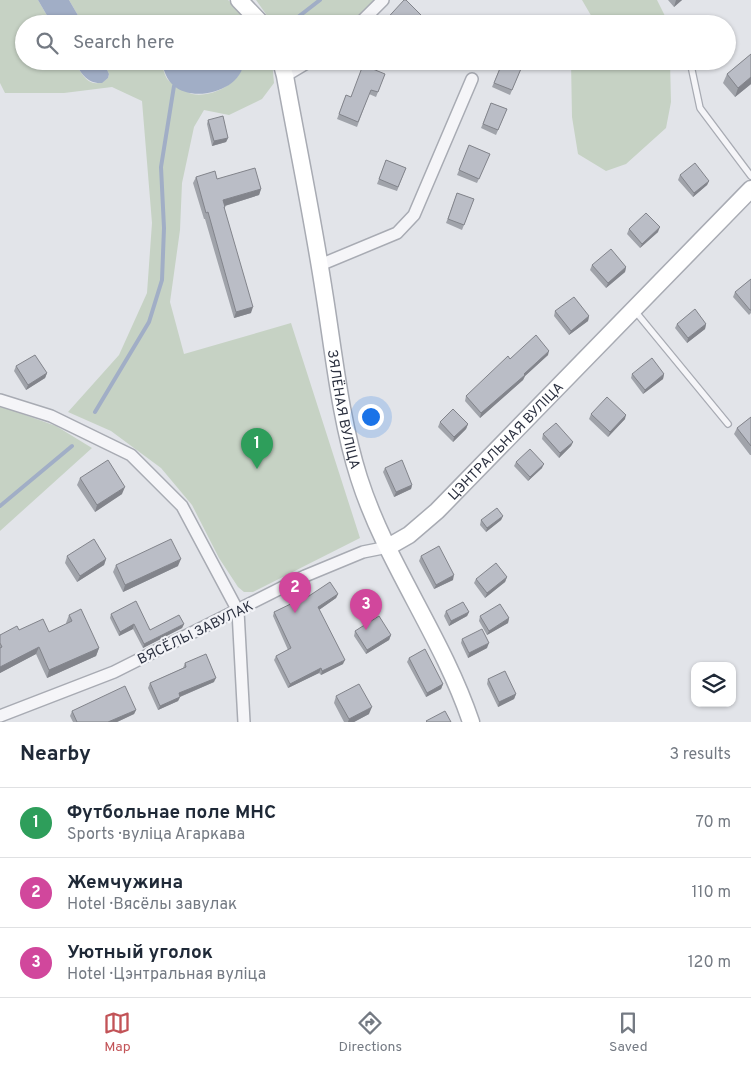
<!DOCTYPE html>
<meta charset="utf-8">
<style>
body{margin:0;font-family:Overpass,sans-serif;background:#f6f6f7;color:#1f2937}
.controls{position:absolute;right:15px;bottom:15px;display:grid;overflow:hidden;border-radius:10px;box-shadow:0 1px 4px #0004}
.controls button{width:45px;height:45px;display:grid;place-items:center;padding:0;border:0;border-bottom:1px solid #e0e1e3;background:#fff;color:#1f2937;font:25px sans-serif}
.you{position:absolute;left:370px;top:416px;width:18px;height:18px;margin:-12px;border:4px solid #fff;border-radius:50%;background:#1a73e8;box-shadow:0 0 0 8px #1a73e833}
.badge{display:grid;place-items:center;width:32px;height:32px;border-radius:50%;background:#c25357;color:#fff;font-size:16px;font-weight:700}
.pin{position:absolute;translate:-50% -41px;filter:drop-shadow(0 1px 2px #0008)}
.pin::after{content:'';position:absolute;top:26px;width:18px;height:15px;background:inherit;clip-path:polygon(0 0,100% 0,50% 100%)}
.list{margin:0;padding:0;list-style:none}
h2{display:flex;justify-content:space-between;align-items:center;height:65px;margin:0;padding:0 20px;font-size:21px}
h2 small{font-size:16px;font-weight:400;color:#747a83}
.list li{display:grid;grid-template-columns:32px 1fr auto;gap:15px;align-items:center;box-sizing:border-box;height:70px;padding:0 20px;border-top:1px solid #e0e1e3}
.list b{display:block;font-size:19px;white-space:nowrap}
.list p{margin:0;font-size:16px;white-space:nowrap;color:#747a83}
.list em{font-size:16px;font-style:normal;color:#747a83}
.icon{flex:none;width:28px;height:28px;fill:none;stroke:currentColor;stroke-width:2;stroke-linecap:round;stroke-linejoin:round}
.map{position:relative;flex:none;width:751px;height:722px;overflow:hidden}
.search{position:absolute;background:#fff;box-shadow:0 1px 4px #0004;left:15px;right:15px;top:15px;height:55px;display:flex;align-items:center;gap:12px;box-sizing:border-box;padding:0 18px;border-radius:28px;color:#747a83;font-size:19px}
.sheet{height:275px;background:#fff}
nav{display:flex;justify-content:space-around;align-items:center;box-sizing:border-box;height:70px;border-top:1px solid #e0e1e3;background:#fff;font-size:14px;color:#747a83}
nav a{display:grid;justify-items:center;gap:2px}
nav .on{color:#c25357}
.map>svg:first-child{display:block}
.green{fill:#c6d2c4}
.water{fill:#a1aec6}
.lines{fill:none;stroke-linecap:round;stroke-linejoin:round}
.stream{stroke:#a1aec6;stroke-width:4}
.lane-casing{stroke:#a8abb3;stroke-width:8}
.street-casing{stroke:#a8abb3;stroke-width:14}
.secondary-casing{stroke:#a8abb3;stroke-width:19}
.lane{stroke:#f5f5f8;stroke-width:5.5}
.street{stroke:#f5f5f8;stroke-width:11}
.secondary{stroke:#fff;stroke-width:16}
.wall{fill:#a0a3aa}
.shaded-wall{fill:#82848b}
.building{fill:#babdc6;stroke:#82848b}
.labels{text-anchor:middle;stroke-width:4.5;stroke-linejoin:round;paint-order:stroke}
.street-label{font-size:14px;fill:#2c3140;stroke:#f2f3f7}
</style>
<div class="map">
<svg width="751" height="722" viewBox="0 0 751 722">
<rect width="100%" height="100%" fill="#e2e4e9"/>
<path class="green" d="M0 0H38L52 24H24V61H74C82 75 91 92 108 78L109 74 103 61H161C163 67 164 75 168 80 173 84 186 92 192 94 212 98 242 83 244 61H272L274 83 262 99 229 115 204 110 194 127 182 183 180 230 170 302 184 354 291 323 360 538 253 592H244L238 587 219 558 192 505 161 468 111 431 68 412 119 355 147 293 152 223 142 101 112 87 64 93H5L0 83Z
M69 0H228L247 16 253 24 201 22 189 24H83Z
M256 0H375L353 24H273Z
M582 0H657L669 24H596Z
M670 61 671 102 666 128 626 164 606 171 578 154 572 117 571 61Z
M0 406 56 426 92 448 0 531Z"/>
<path class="water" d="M38 0H69L83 24H52Z
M74 61H103L109 74 108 78 102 83C87 84 81 73 74 61Z
M161 61H244C242 91 194 103 174 86 166 79 164 70 161 61Z"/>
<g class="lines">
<path class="stream" d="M289 24 320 0
M95 412 149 322 162 280 164 228 161 167 174 86
M0 506 72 446"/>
<g class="lane-casing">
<path id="lane" d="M676 21 677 24
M690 61 700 108 751 176
M635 311 728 424"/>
</g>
<g class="street-casing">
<path id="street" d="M359 24 383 0
M285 76 310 61
M320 265 397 233 414 215 472 79
M0 400 51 416 131 455 182 506 238 611 244 722
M0 716 114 672 305 576 363 552 388 547"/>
</g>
<g class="secondary-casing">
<g id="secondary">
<path d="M239 0 262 24"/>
<path id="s1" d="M281 61 285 76C298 148 313 220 324 292 334 354 340 418 359 478 386 563 442 636 471 722"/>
<path id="s2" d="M388 547 409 535 437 511 751 189"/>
</g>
</g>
<use href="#lane" class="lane"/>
<use href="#street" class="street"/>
<use href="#secondary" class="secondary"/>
</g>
<path class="wall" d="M668 0H682L674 7Z
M751 54V84L735 97 723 83 727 74Z
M423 61H442L439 69 422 62Z
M503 61 523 64 510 95 492 87Z
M385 74 376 97 369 94 357 127 337 119 346 95 351 97Z
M491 103 507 109 496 135 481 128Z
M208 120 228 138 226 142 212 146 207 124Z
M469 145 490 154 477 183 457 175Z
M386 160 406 168 397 191 377 184Z
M680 175 709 181 707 185 693 197 678 180Z
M196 177 261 189 259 195 225 206 224 209 251 313 234 318 205 219H204L193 183Z
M457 193 474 199 462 230 446 223Z
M629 229 658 232 640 248 627 234Z
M592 265 626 267 625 272 606 288 590 270Z
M751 279V313L749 315 733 297 735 292Z
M555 311 589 316 588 321 569 335 554 316Z
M677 324H706L705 329 687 343 675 328Z
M548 355 525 376 523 380 480 418 465 401 466 396 510 359Z
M16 366 47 373 45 378 26 390 14 371Z
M632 374H664L663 379 643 394 631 378Z
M591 414 625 419 608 437 589 419Z
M751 417V455H750L734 434 737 428Z
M440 422 468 424 466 429 453 442 438 427Z
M543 434 573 442 571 446 559 458 542 439Z
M516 462 542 468 528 481 514 466Z
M385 468 412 485 411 489 394 497 383 472Z
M80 478 122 494 95 512 77 485Z
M503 516 501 520 486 532 480 525 481 520Z
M67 556 106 559 104 565 77 582 65 563Z
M421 556 453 580 434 589 419 561Z
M116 565 178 566 123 592 113 572Z
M507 577 505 582 485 598 474 583 476 579Z
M338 594 336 598 319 610 343 664 321 675 319 673 288 688 274 660 276 656 288 650 273 616 274 612 300 602Z
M446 611 469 612 467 616 449 626 444 616Z
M111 614 150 630 184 624 182 628 143 648 133 629 119 636 110 618Z
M69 615 99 648 96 656 47 678 36 654 0 673V635L19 630 49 632 67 624 66 623Z
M480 616 509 618 508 623 487 635 479 621Z
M355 631 391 635 389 640 366 654 354 636Z
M462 639 487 648 468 658 461 643Z
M409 658 443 684 441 689 426 697 407 662Z
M185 663 214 682 180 697 178 701 158 710 148 688 150 683 183 668Z
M488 679 516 694 514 699 498 707 487 684Z
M336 696 369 714 354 722H344L334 703Z
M136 710 134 714 117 722H73L70 716 72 711Z"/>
<path class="shaded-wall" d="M676 0H682L674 7Z
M421 15 420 19 415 24H413Z
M751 77V84L735 97 738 88Z
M228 138 226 142 212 146 214 141Z
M709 181 707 185 693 197 694 193Z
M261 189 259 195 221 207 223 200Z
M660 227 658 232 640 248 642 244Z
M626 267 625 272 606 288 608 283Z
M253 307 251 313 234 318 236 312Z
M589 316 588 321 569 335 571 331Z
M706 324 705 329 687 343 688 338Z
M549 351 548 355 525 376 523 380 480 418 481 413Z
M47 373 45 378 26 390 28 385Z
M664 374 663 379 643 394 645 390Z
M626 415 625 419 608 437 610 432Z
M468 424 466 429 453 442 454 437Z
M573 442 571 446 559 458 560 453Z
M544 464 542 468 528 481 530 477Z
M412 485 411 489 394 497 396 492Z
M125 487 122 494 95 512 97 505Z
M503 516 501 520 486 532 487 528Z
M106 559 104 565 77 582 80 576Z
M181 559 178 566 123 592 125 585Z
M454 575 453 580 434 589 436 585Z
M507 577 505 582 485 598 487 593Z
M338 594 336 598 316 612 318 607Z
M469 612 467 616 449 626 451 621Z
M509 618 508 623 487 635 489 631Z
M134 624 133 629 119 636 120 632Z
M184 624 182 628 143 648 144 644Z
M391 635 389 640 366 654 367 650Z
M489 643 487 648 468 658 469 653Z
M39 647 36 654 0 673V667Z
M99 648 96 656 47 678 49 670Z
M345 660 343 664 321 675 322 671Z
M321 668 319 673 288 688 290 684Z
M216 678 214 682 177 698 179 693Z
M443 684 441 689 426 697 427 693Z
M516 694 514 699 498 707 499 702Z
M180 697 178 701 158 710 160 706Z
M372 707 369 714 354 722H348L349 719Z
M136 710 134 714 117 722H108Z"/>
<path class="building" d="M404 0H406L421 15 413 24H382Z
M485 19 498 24H483Z
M751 54V77L738 88 727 74Z
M432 61H442L441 65Z
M503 61H516L523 64 512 90 494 83Z
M363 65 385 74 378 92 371 90 358 122 339 114 346 95 351 97Z
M491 103 507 109 498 130 483 124Z
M223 116 228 138 214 141 208 120Z
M469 145 490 154 479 179 459 170Z
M386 160 406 168 398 187 379 179Z
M695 163 709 181 694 193 680 175Z
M255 168 261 189 223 200 225 207H224L253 307 236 312 208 212 206 213 196 177 215 171 217 179Z
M457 193 474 199 464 225 448 219Z
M646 213 660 227 642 244 629 229Z
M611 249 626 267 608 283 592 265Z
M751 279V310H750L735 292Z
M574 297 589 316 571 331 555 311Z
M695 309 706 324 688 338 677 324Z
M536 335 549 351 524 374 525 375 481 413 466 396 508 356 510 359Z
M35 355 47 373 28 385 16 366Z
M652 358 664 374 645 390 632 374Z
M607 397 626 415 610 432 591 414Z
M453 409 468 424 454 437 440 422Z
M751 417V446L737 428Z
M556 423 573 442 560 453 543 434Z
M530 449 544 464 530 477 516 462Z
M108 460 125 487 97 505 80 478Z
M402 460 412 485 396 492 385 468Z
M497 508 503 516 487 528 481 520Z
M94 539 106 559 80 576 67 556Z
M171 539 181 559 125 585 116 565Z
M439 546 454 575 436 585 421 556Z
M496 563 507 577 487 593 476 579Z
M330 582 338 594 318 607 345 660 322 671 321 668 290 684 276 656 291 648 274 612 299 600 300 602Z
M136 601 150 630 179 615 184 624 144 644 134 624 120 632 111 614Z
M463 602 469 612 451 621 446 611Z
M500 604 509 618 489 631 480 616Z
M81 609 99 648 49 670 39 647 0 667V648L2 647 0 643V635L17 626 19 630 43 619 49 632 72 621 69 615Z
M379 616 391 635 367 650 355 631Z
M482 629 489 643 469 653 462 639Z
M425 649 443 684 427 693 409 658Z
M206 654 216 678 179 693 180 697 160 706 150 683 186 667 185 663Z
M505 671 516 694 499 702 488 679Z
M359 684 372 707 349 719 336 696Z
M125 686 136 710 108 722H77L72 711Z
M445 711 451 722H427L426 721Z"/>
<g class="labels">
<g class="street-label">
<text dy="5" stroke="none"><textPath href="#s1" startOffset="354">ЗЯЛЁНАЯ ВУЛІЦА</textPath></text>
<text dy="5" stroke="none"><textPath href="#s2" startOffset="159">ЦЭНТРАЛЬНАЯ ВУЛІЦА</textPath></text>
<text transform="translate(195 632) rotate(-26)" y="5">ВЯСЁЛЫ ЗАВУЛАК</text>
</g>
</g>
</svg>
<div class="controls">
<button><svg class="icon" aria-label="layers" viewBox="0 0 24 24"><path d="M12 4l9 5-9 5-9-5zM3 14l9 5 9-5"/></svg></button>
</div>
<div class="you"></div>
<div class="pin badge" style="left:257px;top:469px;background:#2e9e5b">1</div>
<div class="pin badge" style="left:295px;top:613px;background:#d1479c">2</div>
<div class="pin badge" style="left:366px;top:630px;background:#d1479c">3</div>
<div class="search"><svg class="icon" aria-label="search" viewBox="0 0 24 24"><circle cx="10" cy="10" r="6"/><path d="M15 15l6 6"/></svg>Search here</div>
</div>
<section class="sheet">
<h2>Nearby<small>3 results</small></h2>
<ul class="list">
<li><span class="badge" style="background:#2e9e5b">1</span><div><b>Футбольнае поле МНС</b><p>Sports · вуліца Агаркава</p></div><em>70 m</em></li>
<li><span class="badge" style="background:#d1479c">2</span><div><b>Жемчужина</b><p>Hotel · Вясёлы завулак</p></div><em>110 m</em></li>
<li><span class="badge" style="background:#d1479c">3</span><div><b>Уютный уголок</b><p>Hotel · Цэнтральная вуліца</p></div><em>120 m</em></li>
</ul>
</section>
<nav>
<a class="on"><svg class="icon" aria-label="map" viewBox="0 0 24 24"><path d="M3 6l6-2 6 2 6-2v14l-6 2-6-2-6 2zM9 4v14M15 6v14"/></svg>Map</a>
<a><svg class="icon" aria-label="directions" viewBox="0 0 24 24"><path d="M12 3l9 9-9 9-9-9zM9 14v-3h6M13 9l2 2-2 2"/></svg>Directions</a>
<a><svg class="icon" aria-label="saved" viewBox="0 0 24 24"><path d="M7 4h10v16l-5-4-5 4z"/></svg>Saved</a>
</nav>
